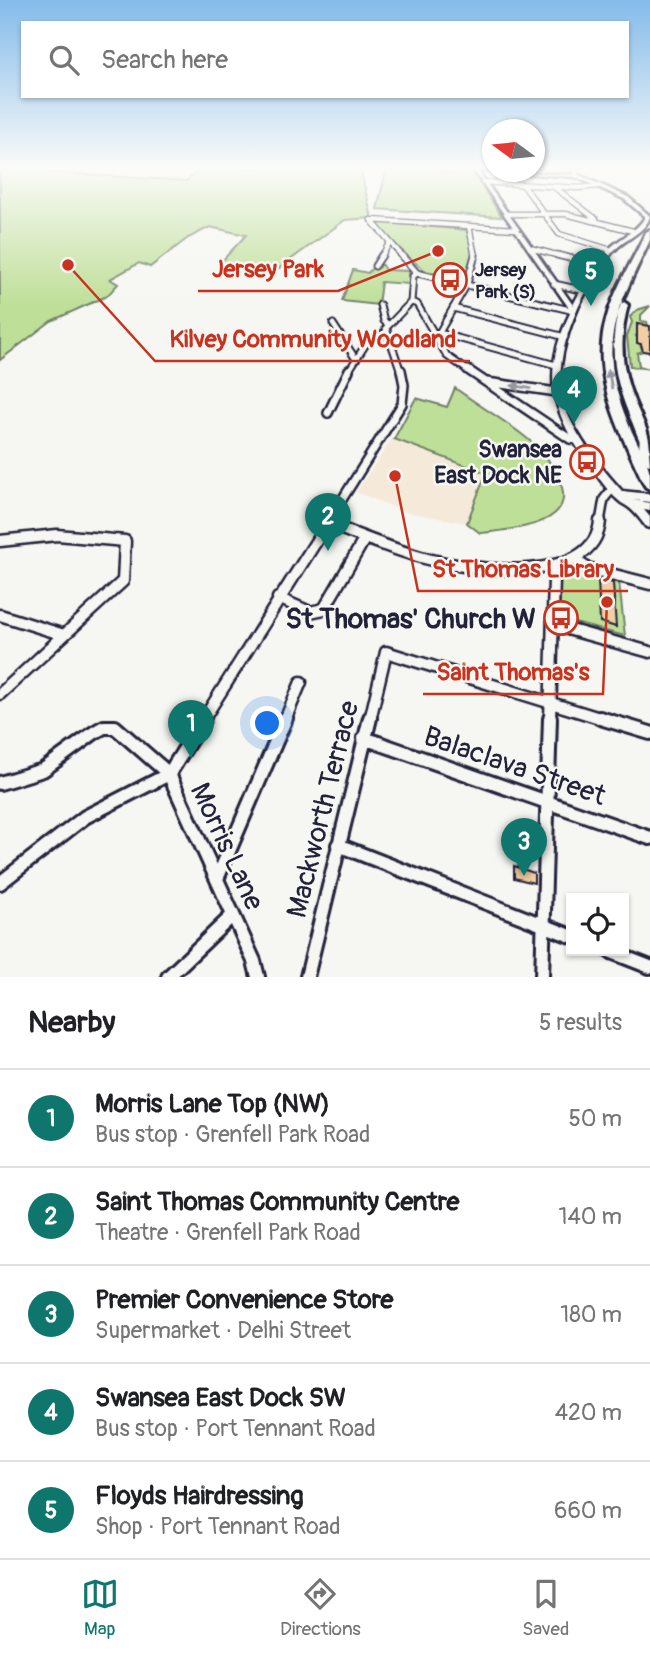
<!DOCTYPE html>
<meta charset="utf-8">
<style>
body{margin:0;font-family:Pangolin,sans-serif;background:#f6f6f6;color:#202124}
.controls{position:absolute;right:21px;bottom:21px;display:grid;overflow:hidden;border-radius:0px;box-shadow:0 2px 5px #0004}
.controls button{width:63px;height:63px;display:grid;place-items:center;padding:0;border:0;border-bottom:2px solid #e0e0e0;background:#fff;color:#202124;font:35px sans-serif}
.compass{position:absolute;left:482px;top:119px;width:63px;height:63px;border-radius:50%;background:#fff;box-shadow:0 2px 5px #0004;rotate:285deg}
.you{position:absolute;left:268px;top:724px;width:24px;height:24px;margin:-18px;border:5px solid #fff;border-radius:50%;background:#1a73e8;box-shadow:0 0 0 10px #1a73e833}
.badge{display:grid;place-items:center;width:46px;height:46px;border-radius:50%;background:#0f766e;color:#fff;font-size:23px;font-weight:700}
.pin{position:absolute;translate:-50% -58px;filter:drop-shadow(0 2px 4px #0008)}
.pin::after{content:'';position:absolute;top:37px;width:24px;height:21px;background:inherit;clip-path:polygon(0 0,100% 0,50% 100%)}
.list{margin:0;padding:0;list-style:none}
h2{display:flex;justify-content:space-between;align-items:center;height:91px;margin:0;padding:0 28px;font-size:30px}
h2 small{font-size:23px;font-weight:400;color:#757577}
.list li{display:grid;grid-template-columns:46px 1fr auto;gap:21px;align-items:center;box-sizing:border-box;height:98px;padding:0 28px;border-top:2px solid #e0e0e0}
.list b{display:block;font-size:26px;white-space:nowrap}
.list p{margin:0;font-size:23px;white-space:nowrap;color:#757577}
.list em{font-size:23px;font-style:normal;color:#757577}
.icon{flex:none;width:38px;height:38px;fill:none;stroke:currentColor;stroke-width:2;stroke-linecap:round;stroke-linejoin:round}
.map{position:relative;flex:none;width:650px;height:977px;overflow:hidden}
.search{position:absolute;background:#fff;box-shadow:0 2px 5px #0004;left:21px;right:21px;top:21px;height:77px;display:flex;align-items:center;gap:18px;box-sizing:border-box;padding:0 24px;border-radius:0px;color:#757577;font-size:26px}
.sheet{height:581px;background:#fff}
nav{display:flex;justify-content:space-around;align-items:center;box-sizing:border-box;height:98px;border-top:2px solid #e0e0e0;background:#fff;font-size:19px;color:#757577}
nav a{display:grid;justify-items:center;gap:4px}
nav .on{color:#0f766e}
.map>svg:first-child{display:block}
.built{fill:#f5eada}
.green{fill:#bedf98;stroke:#70806a;stroke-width:2}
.building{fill:#f3cda3;stroke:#22223b;stroke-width:2}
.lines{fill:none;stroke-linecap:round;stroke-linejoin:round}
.minor-far4-casing{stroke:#22223b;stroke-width:7}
.minor-far3-casing{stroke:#22223b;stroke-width:9}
.minor-far2-casing{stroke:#22223b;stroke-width:12}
.minor-far1-casing{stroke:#22223b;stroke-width:15}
.minor-casing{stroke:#22223b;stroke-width:18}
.tertiary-casing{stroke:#22223b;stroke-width:5}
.trunk-casing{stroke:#22223b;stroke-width:6}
.minor-far4{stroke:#f6f6f2;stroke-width:4.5}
.minor-far3{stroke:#f6f6f2;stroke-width:5}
.minor-far2{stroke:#f6f6f2;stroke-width:7}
.minor-far1{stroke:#f6f6f2;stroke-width:10}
.minor{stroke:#f6f6f2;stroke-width:12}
.tertiary{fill:#f6f6f2;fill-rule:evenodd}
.trunk{fill:#f6f6f2;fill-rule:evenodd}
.oneway{fill:#9797a0}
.labels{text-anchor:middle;stroke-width:5;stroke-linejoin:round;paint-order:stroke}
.far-poi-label{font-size:19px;font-weight:bold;fill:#22223b;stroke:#f6f6f2;text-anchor:start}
.poi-label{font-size:23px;font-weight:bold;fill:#22223b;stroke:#f6f6f2;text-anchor:end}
.near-poi-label{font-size:28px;font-weight:bold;fill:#22223b;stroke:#f6f6f2;text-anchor:end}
.near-street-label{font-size:28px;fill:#22223b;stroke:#f6f6f2}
.leader{fill:none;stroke:#c8321e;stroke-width:2.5}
.callout-dot{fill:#c8321e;stroke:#f6f6f2;stroke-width:2.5}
.callout-label{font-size:24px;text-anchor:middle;font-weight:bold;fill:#c8321e;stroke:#f6f6f2;stroke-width:5;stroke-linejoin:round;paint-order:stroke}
</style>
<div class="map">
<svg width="650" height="977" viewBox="0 0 650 977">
<rect width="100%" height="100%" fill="#f6f6f2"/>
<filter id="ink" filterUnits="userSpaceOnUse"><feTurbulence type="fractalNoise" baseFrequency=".0143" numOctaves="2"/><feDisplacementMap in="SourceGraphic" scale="14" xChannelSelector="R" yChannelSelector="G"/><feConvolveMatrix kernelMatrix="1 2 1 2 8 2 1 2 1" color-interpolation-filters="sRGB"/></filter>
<g filter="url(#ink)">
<path class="built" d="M392 439 487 473 467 523 406 512 356 492Z"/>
<path class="green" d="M0 168H49L45 172 186 181 201 168H360L372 218 345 220 275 271 220 263 246 235 210 227 188 238 150 267 139 263 110 279 118 284 107 296 51 321 0 360Z
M387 168H448L443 172 457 173 458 169 471 170 502 217 377 209Z
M375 222 466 230 473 248 467 275C437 298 393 240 375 222Z
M380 262 385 270 409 271V284L381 282 378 305 342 301 353 270 368 273 373 267H379Z
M650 306 641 315V321L647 322 648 325 637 324 640 337 636 336 643 351 637 353 639 366 650 369 630 366 627 336 632 322 630 317 637 310Z
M455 388C483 409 519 428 543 453 549 459 553 469 557 476 585 525 511 530 480 533L467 523 486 473 394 439 416 398 447 407Z
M564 567 619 582 625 636 559 619 560 572Z"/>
<path class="building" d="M637 324 650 326V352L643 351 641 344 637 343Z
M598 579 613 583 616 627 600 622Z
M514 866 534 873V883L514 878Z"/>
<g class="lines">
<g class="minor-far4-casing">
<path id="minor-far4" d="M460 168 475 169
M574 168 577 176
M483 182 578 188 599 186
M523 185 559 234 611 250
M554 187 596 219
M507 214H566L633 231
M371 220 516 229
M371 220 403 257
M469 226 475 257
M530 248 564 257
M381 257 390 242"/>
</g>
<g class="minor-far3-casing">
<path id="minor-far3" d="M401 255 417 273
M557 255 601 266
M375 266 382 255
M417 273 574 311
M554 284 586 291
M411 302 417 304 447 356 470 372
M380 305 384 321 389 325
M453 308 565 337
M333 324 355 358
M439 333 556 365
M436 338 467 284 475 255
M348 372 366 344 386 332
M401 372 386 328 411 302 413 276 417 273"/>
</g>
<g class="minor-far2-casing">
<path id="minor-far2" d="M468 370 570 439 577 440
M487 382 557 392
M328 413 349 370
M328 522 402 404 404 385 401 370
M600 522 604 499 613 488"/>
</g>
<g class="minor-far1-casing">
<path id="minor-far1" d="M327 523C360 536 393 550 428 559 472 571 595 586 600 521
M0 541 57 535 125 541 123 581 0 694
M573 559 587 568 650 584
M278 598 310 612 324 609 365 538
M0 615 64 635
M553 625 650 652
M203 720 329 521
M285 720 301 682
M370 720 386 652 606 720
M550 720 554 578 550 565"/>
</g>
<g class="minor-casing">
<path id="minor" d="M600 718 650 733
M364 738 650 838
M169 774 204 718
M0 783 43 770 95 732 104 727H115L169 774 254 961 258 977
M338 845 571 936
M217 879 286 718
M0 883 85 817 169 774
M609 951 650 967
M168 977 233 915
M307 977 370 718
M542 977 550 718"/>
</g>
<g class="tertiary-casing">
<path id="tertiary" d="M472 168 492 169V171H478L573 305C583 286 595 263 611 247 622 237 637 231 645 217L624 199 576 177 518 173 516 172 579 175 628 197 650 216C645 234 623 239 612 253 582 290 548 358 565 407 577 439 600 466 622 491L650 494V502L633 500 650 503V511L644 510 650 517V528L646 527C641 520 635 512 628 507 624 504 622 504 619 501 607 491 597 475 588 463 550 410 541 372 571 311Z
M644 433 648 436 650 465 647 464 639 450 640 436Z"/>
</g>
<g class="trunk-casing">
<path id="trunk" d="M650 230V240C616 313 595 342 628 423 634 438 647 458 650 473 650 478 650 484 650 489L646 487 644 484C621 433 590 377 606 320 614 289 633 261 646 232Z
M624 302 628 305C619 338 621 369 634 401 642 421 650 431 650 452 641 448 637 434 633 424 615 383 607 349 620 305Z"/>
</g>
<use href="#minor-far4" class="minor-far4"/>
<use href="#minor-far3" class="minor-far3"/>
<use href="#minor-far2" class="minor-far2"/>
<use href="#minor-far1" class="minor-far1"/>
<use href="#minor" class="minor"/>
<use href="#tertiary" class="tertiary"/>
<use href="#trunk" class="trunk"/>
</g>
<defs><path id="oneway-solid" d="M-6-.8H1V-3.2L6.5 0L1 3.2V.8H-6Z" transform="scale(1.75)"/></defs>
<g class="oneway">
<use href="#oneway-solid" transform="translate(610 379) rotate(-101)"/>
<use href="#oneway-solid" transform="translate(521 387) rotate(-171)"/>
</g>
</g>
<linearGradient id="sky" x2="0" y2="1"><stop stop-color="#84bbea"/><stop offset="0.55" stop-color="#fbfbf9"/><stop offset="1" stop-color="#fbfbf9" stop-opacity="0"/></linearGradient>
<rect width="650" height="305" fill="url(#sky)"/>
<defs>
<g id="bus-ring" transform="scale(1.75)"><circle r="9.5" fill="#f6f6f2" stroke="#c8321e" stroke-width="1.5"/><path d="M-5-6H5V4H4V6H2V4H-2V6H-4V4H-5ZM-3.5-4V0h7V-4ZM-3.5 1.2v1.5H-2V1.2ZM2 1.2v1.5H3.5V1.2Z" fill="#c8321e"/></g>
</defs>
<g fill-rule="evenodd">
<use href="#bus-ring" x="450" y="280"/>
<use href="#bus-ring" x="587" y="462"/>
<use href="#bus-ring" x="561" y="618"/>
</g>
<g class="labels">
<g class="far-poi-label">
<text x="475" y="276">Jersey<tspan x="475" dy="22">Park (S)</tspan></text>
</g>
<g class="poi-label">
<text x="562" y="457">Swansea<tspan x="562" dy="26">East Dock NE</tspan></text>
</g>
<g class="near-poi-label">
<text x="536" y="628">St Thomas' Church W</text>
</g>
<g class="near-street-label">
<text transform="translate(515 765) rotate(19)" y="10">Balaclava Street</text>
<text transform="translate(322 809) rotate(-76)" y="10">Mackworth Terrace</text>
<text transform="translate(228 846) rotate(65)" y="10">Morris Lane</text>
</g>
</g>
<path class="leader" d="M438 251L338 291H198M68 265L155 361H470M395 476L418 591H628M607 602L603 694H423"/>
<g class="callout-dot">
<circle cx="438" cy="251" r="7"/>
<circle cx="68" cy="265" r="7"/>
<circle cx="395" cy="476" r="7"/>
<circle cx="607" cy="602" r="7"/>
</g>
<g class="callout-label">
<text x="268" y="277">Jersey Park</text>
<text x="313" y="347">Kilvey Community Woodland</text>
<text x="523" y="577">St Thomas Library</text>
<text x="513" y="680">Saint Thomas's</text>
</g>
</svg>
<div class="controls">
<button><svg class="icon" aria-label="locate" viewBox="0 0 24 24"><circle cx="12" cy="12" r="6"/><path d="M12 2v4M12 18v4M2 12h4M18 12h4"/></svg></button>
</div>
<svg class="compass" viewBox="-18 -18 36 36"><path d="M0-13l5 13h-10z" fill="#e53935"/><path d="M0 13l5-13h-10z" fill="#757577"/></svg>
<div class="you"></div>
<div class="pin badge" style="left:191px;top:758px">1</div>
<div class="pin badge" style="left:328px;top:551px">2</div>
<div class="pin badge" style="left:524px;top:876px">3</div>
<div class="pin badge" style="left:574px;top:424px">4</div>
<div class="pin badge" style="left:591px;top:306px">5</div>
<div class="search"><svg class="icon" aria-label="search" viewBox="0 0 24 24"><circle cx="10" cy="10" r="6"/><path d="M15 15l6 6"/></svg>Search here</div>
</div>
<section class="sheet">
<h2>Nearby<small>5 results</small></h2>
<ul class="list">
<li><span class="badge">1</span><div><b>Morris Lane Top (NW)</b><p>Bus stop · Grenfell Park Road</p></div><em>50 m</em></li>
<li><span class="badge">2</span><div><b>Saint Thomas Community Centre</b><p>Theatre · Grenfell Park Road</p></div><em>140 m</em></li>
<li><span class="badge">3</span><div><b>Premier Convenience Store</b><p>Supermarket · Delhi Street</p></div><em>180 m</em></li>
<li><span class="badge">4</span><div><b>Swansea East Dock SW</b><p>Bus stop · Port Tennant Road</p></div><em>420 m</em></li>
<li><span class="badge">5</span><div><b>Floyds Hairdressing</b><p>Shop · Port Tennant Road</p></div><em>660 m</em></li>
</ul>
</section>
<nav>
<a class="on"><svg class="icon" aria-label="map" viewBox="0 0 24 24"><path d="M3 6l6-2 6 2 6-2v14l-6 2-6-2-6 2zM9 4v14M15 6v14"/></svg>Map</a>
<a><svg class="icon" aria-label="directions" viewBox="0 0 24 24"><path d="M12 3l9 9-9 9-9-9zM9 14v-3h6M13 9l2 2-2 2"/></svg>Directions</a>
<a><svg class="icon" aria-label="saved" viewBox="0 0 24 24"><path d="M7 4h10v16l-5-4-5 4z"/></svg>Saved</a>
</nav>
